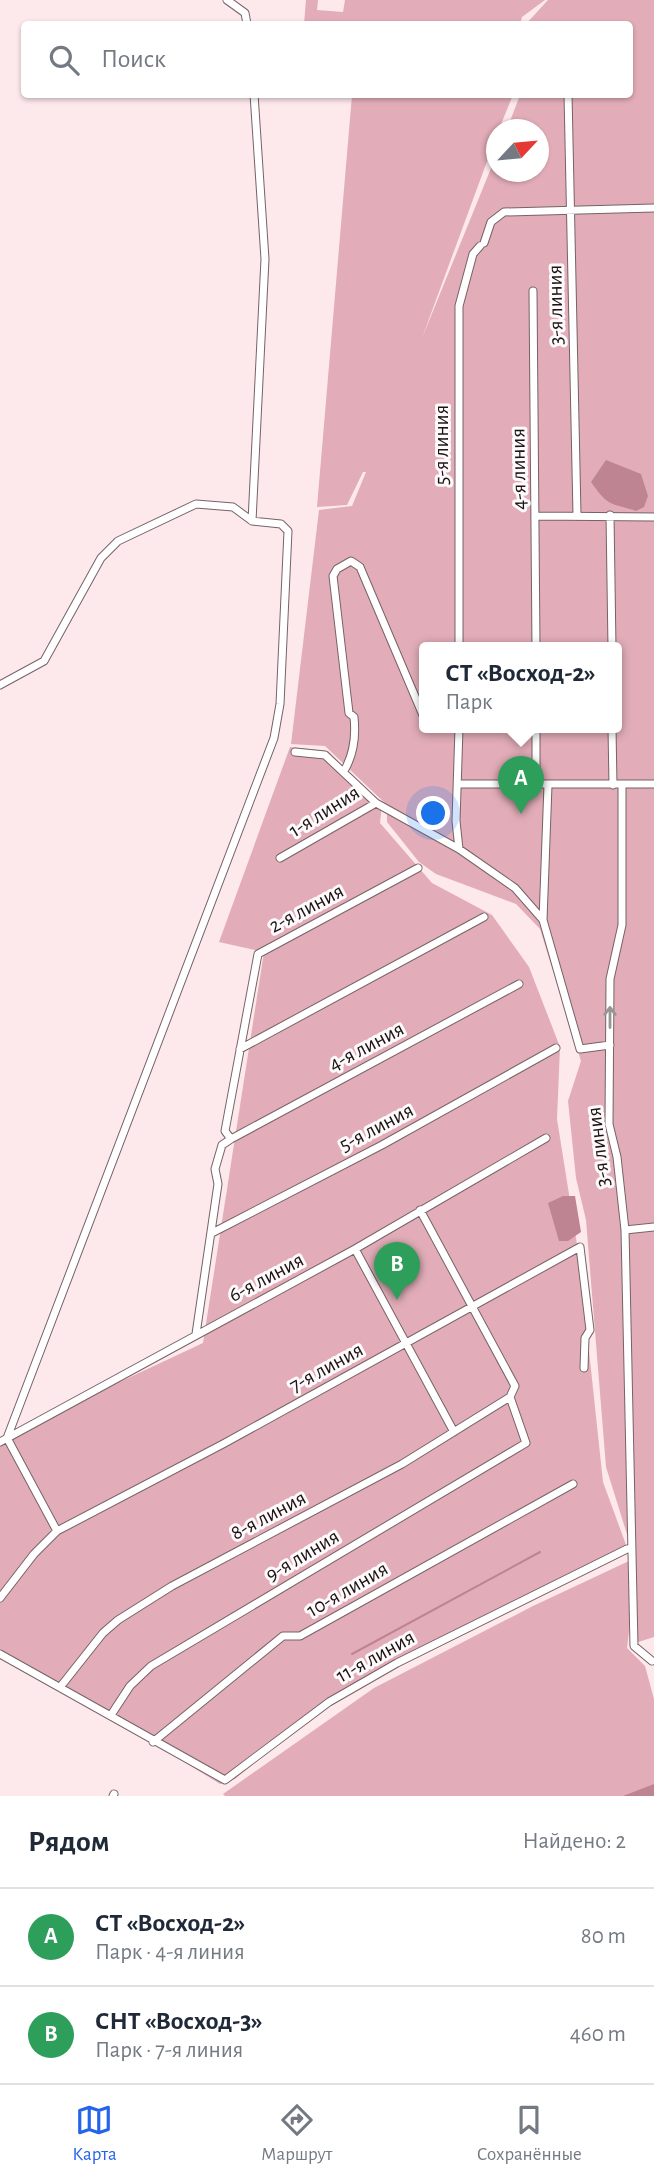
<!DOCTYPE html>
<html lang="ru">
<meta charset="utf-8">
<style>
body{margin:0;font-family:"Alegreya Sans",sans-serif;background:#f6f6f7;color:#1f2937}
.compass{position:absolute;left:486px;top:119px;width:63px;height:63px;border-radius:50%;background:#fff;box-shadow:0 2px 5px #0004;rotate:64deg}
.you{position:absolute;left:434px;top:814px;width:24px;height:24px;margin:-18px;border:5px solid #fff;border-radius:50%;background:#1a73e8;box-shadow:0 0 0 10px #1a73e833}
.badge{display:grid;place-items:center;width:46px;height:46px;border-radius:50%;background:#2563eb;color:#fff;font-size:23px;font-weight:700}
.pin{position:absolute;translate:-50% -58px;filter:drop-shadow(0 2px 4px #0008)}
.pin::after{content:'';position:absolute;top:37px;width:24px;height:21px;background:inherit;clip-path:polygon(0 0,100% 0,50% 100%)}
.popup{position:absolute;left:419px;top:642px;width:203px;height:91px;box-sizing:border-box;display:grid;place-content:center;border-radius:7px;background:#fff;filter:drop-shadow(0 2px 5px #0005);font-size:23px;white-space:nowrap;color:#747a83}
.popup b{font-size:26px;color:#1f2937}
.popup::after{content:'';position:absolute;left:50%;top:100%;margin-left:-14px;border:14px solid transparent;border-top-color:#fff}
.list{margin:0;padding:0;list-style:none}
h2{display:flex;justify-content:space-between;align-items:center;height:91px;margin:0;padding:0 28px;font-size:30px}
h2 small{font-size:23px;font-weight:400;color:#747a83}
.list li{display:grid;grid-template-columns:46px 1fr auto;gap:21px;align-items:center;box-sizing:border-box;height:98px;padding:0 28px;border-top:2px solid #e0e1e3}
.list b{display:block;font-size:26px;white-space:nowrap}
.list p{margin:0;font-size:23px;white-space:nowrap;color:#747a83}
.list em{font-size:23px;font-style:normal;color:#747a83}
.icon{flex:none;width:38px;height:38px;fill:none;stroke:currentColor;stroke-width:2;stroke-linecap:round;stroke-linejoin:round}
.map{position:relative;flex:none;width:654px;height:1796px;overflow:hidden}
.search{position:absolute;background:#fff;box-shadow:0 2px 5px #0004;left:21px;right:21px;top:21px;height:77px;display:flex;align-items:center;gap:18px;box-sizing:border-box;padding:0 24px;border-radius:7px;color:#747a83;font-size:26px}
.sheet{height:287px;background:#fff}
nav{display:flex;justify-content:space-around;align-items:center;box-sizing:border-box;height:98px;border-top:2px solid #e0e1e3;background:#fff;font-size:19px;color:#747a83}
nav a{display:grid;justify-items:center;gap:4px}
nav .on{color:#2563eb}
.map>svg:first-child{display:block}
.green{fill:#e2adb8;fill-rule:evenodd}
.water{fill:#be8491}
.lines{fill:none;stroke-linecap:round;stroke-linejoin:round}
.stream{stroke:#be8491;stroke-width:2}
.minor-casing{stroke:#756366;stroke-width:9}
.minor{stroke:#fff;stroke-width:7}
.oneway{stroke:#989596}
.labels{text-anchor:middle;stroke-width:6;stroke-linejoin:round;paint-order:stroke}
.street-label{font-size:21px;fill:#1b1415;stroke:#fefafb}
</style>
<div class="map">
<svg width="654" height="1796" viewBox="0 0 654 1796">
<rect width="100%" height="100%" fill="#fde8ec"/>
<path class="green" d="M306 0H318L317 10 343 12 345 0H545L522 17 520 24H304Z
M548 0H654V1637L632 1644 631 1615 627 1648 645 1666 654 1699V1796H225L223 1794 374 1688 533 1606 629 1561 631 1547 606 1467 586 1220 576 1178 568 1101 581 1061 540 929 516 904 436 874 419 862 387 822V805L325 746 291 744 319 510 352 506 366 472H363L347 505 317 507 352 95H513L499 129 496 130V137L422 338 496 156V172H538V130L507 129 520 95 630 94V24H526ZM425 648H617V728H425Z
M290 747 328 751 382 805 380 823 432 883 492 915 529 967 560 1047 557 1119 579 1257 603 1482 629 1553 330 1701 235 1779 220 1784 110 1716 0 1657V1438L203 1343 264 952 219 942Z"/>
<path class="water" d="M606 460 641 474 648 496 644 507 636 511C610 502 609 508 591 482Z
M563 1196H575L581 1232 568 1241H559L548 1203Z
M654 1784V1796H623Z"/>
<g class="lines">
<path class="stream" d="M352 1654 540 1552"/>
<g class="minor-casing">
<path id="minor" d="M227 0 245 13 247 24
M568 94 577 515
M484 243 491 222 504 212 654 208
M533 291 536 648
M610 515 612 648
M537 516 654 517
M252 521 265 259 254 94
M459 648V306L473 254 480 246
M0 685 44 661 101 558 118 541 196 504 233 507 252 521 281 524 288 531 280 704 274 738 7 1438 57 1531
M612 728 613 785
M344 771C354 754 356 736 354 717L349 713 333 576 337 569 351 561 360 567 425 720
M460 784H654
M622 784V925L610 979 609 1124 617 1157 625 1230 634 1646 652 1661
M536 785V728
M548 785 543 920 580 1049 610 1045
M376 803 459 849 515 888 543 920
M459 849 456 821 459 728
M280 858 376 803 325 755 295 752
M240 1049 484 917
M231 1139 519 984
M625 1230 654 1227
M212 1233 382 1145 556 1048
M355 1249 454 1432
M196 1334 218 1184 215 1169 222 1145 231 1139 225 1131 258 954 418 868
M0 1442 355 1249 546 1138
M0 1598 34 1554 57 1531 223 1444 580 1247 590 1330 585 1338 584 1368
M0 1654 225 1780 329 1702 397 1663 627 1549
M61 1686 103 1633 118 1620 172 1586 402 1464 510 1397
M111 1715 130 1686 151 1666 526 1443 510 1397 515 1386 420 1210
M153 1742 283 1636H300L573 1484
M113 1796 114 1794"/>
</g>
<use href="#minor" class="minor"/>
</g>
<defs><path id="oneway-shaft" d="M-6 0H5M1.5-3L5.5 0L1.5 3" fill="none" stroke-width="1.6" stroke-linecap="round" stroke-linejoin="round" transform="scale(1.75)"/></defs>
<use class="oneway" href="#oneway-shaft" transform="translate(610 1017) rotate(-90)"/>
<g class="labels">
<g class="street-label">
<text transform="translate(555 305) rotate(-91)" y="7">3-я линия</text>
<text transform="translate(441 445) rotate(-90)" y="7">5-я линия</text>
<text transform="translate(518 469) rotate(-91)" y="7">4-я линия</text>
<text transform="translate(324 811) rotate(-32)" y="7">1-я линия</text>
<text transform="translate(306 908) rotate(-28)" y="7">2-я линия</text>
<text transform="translate(366 1046) rotate(-28)" y="7">4-я линия</text>
<text transform="translate(376 1127) rotate(-28)" y="7">5-я линия</text>
<text transform="translate(598 1147) rotate(-97)" y="7">3-я линия</text>
<text transform="translate(266 1277) rotate(-28)" y="7">6-я линия</text>
<text transform="translate(326 1367) rotate(-29)" y="7">7-я линия</text>
<text transform="translate(268 1515) rotate(-28)" y="7">8-я линия</text>
<text transform="translate(302 1555) rotate(-31)" y="7">9-я линия</text>
<text transform="translate(347 1589) rotate(-30)" y="7">10-я линия</text>
<text transform="translate(375 1656) rotate(-29)" y="7">11-я линия</text>
</g>
</g>
</svg>
<svg class="compass" viewBox="-18 -18 36 36"><path d="M0-13l5 13h-10z" fill="#e53935"/><path d="M0 13l5-13h-10z" fill="#747a83"/></svg>
<div class="you"></div>
<div class="pin badge" style="left:521px;top:814px;background:#2e9e5b">A</div>
<div class="popup"><b>СТ «Восход-2»</b>Парк</div>
<div class="pin badge" style="left:397px;top:1300px;background:#2e9e5b">B</div>
<div class="search"><svg class="icon" aria-label="search" viewBox="0 0 24 24"><circle cx="10" cy="10" r="6"/><path d="M15 15l6 6"/></svg>Поиск</div>
</div>
<section class="sheet">
<h2>Рядом<small>Найдено: 2</small></h2>
<ul class="list">
<li><span class="badge" style="background:#2e9e5b">A</span><div><b>СТ «Восход-2»</b><p>Парк · 4-я линия</p></div><em>80 m</em></li>
<li><span class="badge" style="background:#2e9e5b">B</span><div><b>СНТ «Восход-3»</b><p>Парк · 7-я линия</p></div><em>460 m</em></li>
</ul>
</section>
<nav>
<a class="on"><svg class="icon" aria-label="map" viewBox="0 0 24 24"><path d="M3 6l6-2 6 2 6-2v14l-6 2-6-2-6 2zM9 4v14M15 6v14"/></svg>Карта</a>
<a><svg class="icon" aria-label="directions" viewBox="0 0 24 24"><path d="M12 3l9 9-9 9-9-9zM9 14v-3h6M13 9l2 2-2 2"/></svg>Маршрут</a>
<a><svg class="icon" aria-label="saved" viewBox="0 0 24 24"><path d="M7 4h10v16l-5-4-5 4z"/></svg>Сохранённые</a>
</nav>
